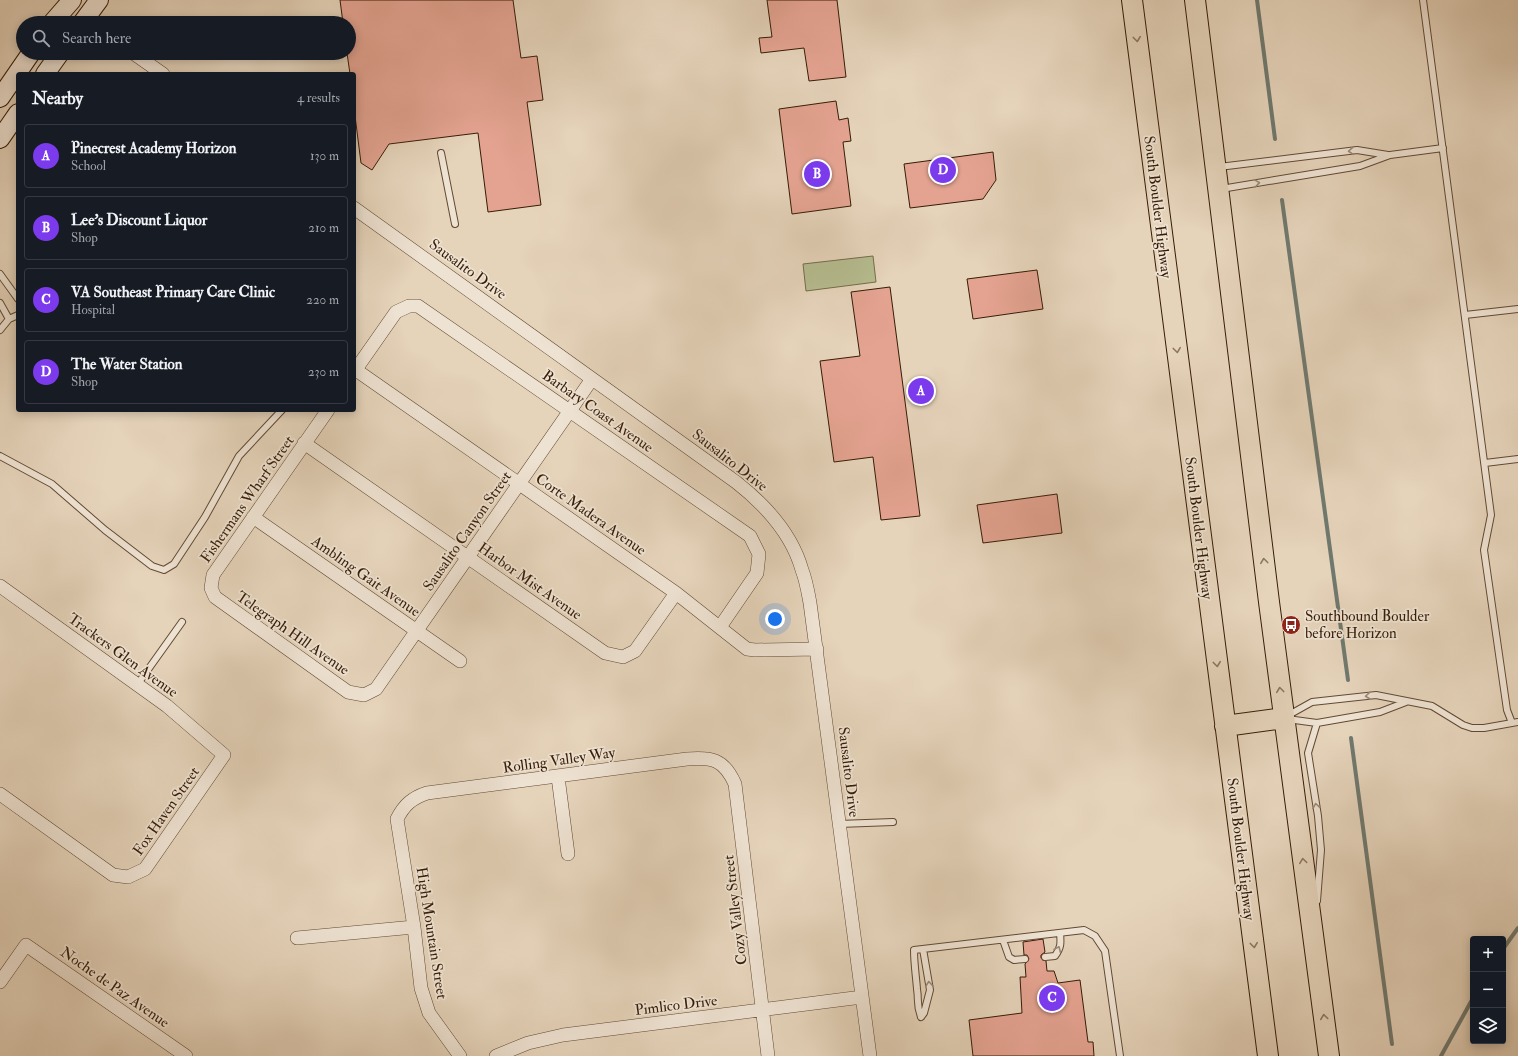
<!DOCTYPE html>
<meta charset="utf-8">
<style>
body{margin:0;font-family:"IM FELL Double Pica",serif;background:#20242c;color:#f1f3f6}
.controls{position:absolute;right:12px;bottom:12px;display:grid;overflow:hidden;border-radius:4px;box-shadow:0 2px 10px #0003}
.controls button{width:36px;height:36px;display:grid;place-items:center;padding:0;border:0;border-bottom:1px solid #363941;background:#171b24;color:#f1f3f6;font:20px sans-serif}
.you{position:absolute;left:775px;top:619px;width:14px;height:14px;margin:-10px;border:3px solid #fff;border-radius:50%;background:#1a73e8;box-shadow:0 0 0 6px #1a73e833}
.badge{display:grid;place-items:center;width:26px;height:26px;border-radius:50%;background:#7c3aed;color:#fff;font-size:13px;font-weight:700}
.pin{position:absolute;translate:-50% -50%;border:2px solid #fff;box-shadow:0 1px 4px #0006}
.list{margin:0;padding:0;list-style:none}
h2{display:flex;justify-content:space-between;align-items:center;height:52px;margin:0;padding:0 16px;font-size:17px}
h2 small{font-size:13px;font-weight:400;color:#9ea1a6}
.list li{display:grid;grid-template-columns:26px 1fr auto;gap:12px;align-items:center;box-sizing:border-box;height:64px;margin:0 8px 8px;padding:0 8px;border:1px solid #363941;border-radius:4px}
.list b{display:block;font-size:15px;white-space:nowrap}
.list p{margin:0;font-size:13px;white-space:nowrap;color:#9ea1a6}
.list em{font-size:13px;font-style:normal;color:#9ea1a6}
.icon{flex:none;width:22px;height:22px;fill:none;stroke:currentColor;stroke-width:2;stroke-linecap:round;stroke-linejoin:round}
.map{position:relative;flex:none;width:1518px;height:1056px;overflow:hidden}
.search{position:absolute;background:#171b24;box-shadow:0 2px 10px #0003;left:16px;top:16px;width:340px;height:44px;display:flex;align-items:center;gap:10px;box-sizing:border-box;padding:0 14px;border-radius:22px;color:#9ea1a6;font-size:15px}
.panel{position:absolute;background:#171b24;box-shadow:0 2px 10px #0003;left:16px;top:72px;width:340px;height:340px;border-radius:4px}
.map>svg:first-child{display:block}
.green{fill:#b5bc8f;stroke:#766c4a}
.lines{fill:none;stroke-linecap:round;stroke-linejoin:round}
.stream{stroke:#70796f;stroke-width:4}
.building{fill:#e4a391;stroke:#361c06}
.lane-casing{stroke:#624a33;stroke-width:8}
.street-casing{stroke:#624a33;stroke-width:14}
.secondary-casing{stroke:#361c06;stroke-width:20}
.primary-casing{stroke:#361c06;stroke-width:22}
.lane{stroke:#eee2d2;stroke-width:6}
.street{stroke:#eee2d2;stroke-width:13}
.secondary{stroke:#eee2d2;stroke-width:18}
.primary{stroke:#e5d3ba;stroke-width:20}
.oneway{stroke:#8e7860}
.oneway2{stroke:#9b8976}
.labels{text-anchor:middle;stroke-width:3.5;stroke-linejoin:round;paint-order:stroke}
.street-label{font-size:15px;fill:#361c06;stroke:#eee2d2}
.poi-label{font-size:15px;fill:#361c06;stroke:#eee2d2;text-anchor:start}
</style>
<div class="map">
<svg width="1518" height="1056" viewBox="0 0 1518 1056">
<rect width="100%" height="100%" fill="#e5d3ba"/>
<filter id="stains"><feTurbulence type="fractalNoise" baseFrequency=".005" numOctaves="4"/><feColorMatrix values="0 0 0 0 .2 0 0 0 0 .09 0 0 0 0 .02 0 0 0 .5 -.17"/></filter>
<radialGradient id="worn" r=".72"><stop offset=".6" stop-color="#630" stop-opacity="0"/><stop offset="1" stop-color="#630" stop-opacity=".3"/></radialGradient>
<path class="green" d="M873 256 876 282 806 291 803 264Z"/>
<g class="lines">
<path class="stream" d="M1257 0 1275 139
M1282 200 1348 680
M1351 738 1392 1044
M1503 949 1518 928
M1441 1056 1473 998"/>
</g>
<path class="building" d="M340 0H513L521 58 537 56 543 100 527 102 541 205 488 212 478 133 389 144 372 170 361 163 354 108V74H350L347 53H349V23H343Z
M767 0H837L846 77 809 81 804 48 761 53 759 38 772 37Z
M836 101 839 120 848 118 851 141 843 142 851 206 792 214 779 109Z
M993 152 996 180 983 199 910 208 904 164Z
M1037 270 1043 309 973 319 967 279Z
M890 287 920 516 881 520 873 457 834 462 820 361 860 356 851 292Z
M1057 494 1062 533 983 543 977 505Z
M1043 939 1045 952 1041 955V958L1046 961 1047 971H1054L1058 983 1080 980 1088 1042H1093L1094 1056H973L969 1020 1022 1013 1020 977H1026L1025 964 1029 959 1027 955H1024L1023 942Z"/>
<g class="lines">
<g class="lane-casing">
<path id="lane" d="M1423 0 1491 515 1484 550 1507 710 1512 723
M441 153 455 224
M1219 167 1357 150 1388 155
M1221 189 1360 166 1390 155 1443 148
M0 274 18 299
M0 303 9 319
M1465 315 1518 309
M0 330 9 319 18 315
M0 456 52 484 105 530 152 566 164 570 174 564 205 517 239 456 282 410
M1485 463 1518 459
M137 685 182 622
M1287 716 1312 702 1376 695 1432 706 1463 725 1472 728H1484L1518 722
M1287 719 1317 723 1380 712 1406 702
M1317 723 1308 753 1318 816 1321 850 1317 901
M839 824 893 822
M1003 940 1009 957 1014 960 1025 959
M1045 957 1055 956C1061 948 1061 943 1060 933
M921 1017C916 1004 919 1001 917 989 916 976 914 963 914 950L1084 930 1095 936 1105 951 1120 1056
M921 1017 924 1013 930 990 923 949"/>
</g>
<g class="street-casing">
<path id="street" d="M133 53 163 74
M354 208 736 482C764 504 792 534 802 570 806 580 808 592 810 603L870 1056
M356 370 676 593 747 649 755 650 817 649
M354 372 396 312 409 306H418L750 536 759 554 757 573 720 627
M328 410 213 575 211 588 215 597 348 692 364 695 376 689 592 379
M304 443 605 653 623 657 635 651 676 593
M253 517 460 661
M0 586 167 706 224 755 145 869 128 877 113 875 0 794
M558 777 568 854
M297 938 414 927
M0 982 26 945 186 1056
M460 1056 429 1013 421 988 414 927 397 819C404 805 412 798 427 793L687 759C712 757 724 759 735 784L768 1056
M496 1056 528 1043 563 1035 862 997"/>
</g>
<g class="secondary-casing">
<path id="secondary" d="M52 23 72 0
M82 23 99 0
M45 74 60 53
M0 98 31 53
M0 139 18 113"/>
</g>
<g class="primary-casing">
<path id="primary" d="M1132 0 1268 1056
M1195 0 1269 602 1329 1056
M1225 726 1284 718"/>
</g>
<use href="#lane" class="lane"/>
<use href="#street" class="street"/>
<use href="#secondary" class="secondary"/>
<use href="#primary" class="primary"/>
</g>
<defs><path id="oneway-chevron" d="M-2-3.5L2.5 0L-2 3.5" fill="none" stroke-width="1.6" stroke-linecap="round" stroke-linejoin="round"/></defs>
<g class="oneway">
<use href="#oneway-chevron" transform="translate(1137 39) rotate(83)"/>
<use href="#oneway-chevron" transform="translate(1177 350) rotate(83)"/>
<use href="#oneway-chevron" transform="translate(1264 561) rotate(-97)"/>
<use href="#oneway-chevron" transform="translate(1217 664) rotate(83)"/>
<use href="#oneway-chevron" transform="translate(1280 690) rotate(-97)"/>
<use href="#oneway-chevron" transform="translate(1303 861) rotate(-98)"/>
<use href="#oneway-chevron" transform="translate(1254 945) rotate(83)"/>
<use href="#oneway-chevron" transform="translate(1324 1017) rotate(-98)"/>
</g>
<g class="oneway2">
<use href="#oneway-chevron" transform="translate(1351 151) rotate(175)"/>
<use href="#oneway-chevron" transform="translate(1257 183) rotate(-9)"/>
<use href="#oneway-chevron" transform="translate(1368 696) rotate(174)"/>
<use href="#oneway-chevron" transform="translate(1316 806) rotate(-99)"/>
<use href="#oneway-chevron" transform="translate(1058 949) rotate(-66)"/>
<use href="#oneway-chevron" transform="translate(929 984) rotate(-95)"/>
</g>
<defs>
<g id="bus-disc" transform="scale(1)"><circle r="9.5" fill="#8f2418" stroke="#eee2d2"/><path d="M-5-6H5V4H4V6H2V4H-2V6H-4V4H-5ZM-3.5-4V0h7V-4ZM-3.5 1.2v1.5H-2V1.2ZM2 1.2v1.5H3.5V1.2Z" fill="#fff"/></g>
</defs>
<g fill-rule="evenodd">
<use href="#bus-disc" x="1291" y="625"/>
</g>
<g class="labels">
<g class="street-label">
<text transform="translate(1158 207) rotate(83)" y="5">South Boulder Highway</text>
<text transform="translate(468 269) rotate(36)" y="5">Sausalito Drive</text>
<text transform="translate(598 411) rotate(35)" y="5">Barbary Coast Avenue</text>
<text transform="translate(730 460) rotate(38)" y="5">Sausalito Drive</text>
<text transform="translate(247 499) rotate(-55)" y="5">Fishermans Wharf Street</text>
<text transform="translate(591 514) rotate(35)" y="5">Corte Madera Avenue</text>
<text transform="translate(1199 528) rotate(83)" y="5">South Boulder Highway</text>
<text transform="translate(467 531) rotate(-55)" y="5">Sausalito Canyon Street</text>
<text transform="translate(366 576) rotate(35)" y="5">Ambling Gait Avenue</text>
<text transform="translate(530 581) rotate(35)" y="5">Harbor Mist Avenue</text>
<text transform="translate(293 633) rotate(35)" y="5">Telegraph Hill Avenue</text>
<text transform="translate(123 655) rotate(36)" y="5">Trackers Glen Avenue</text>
<text transform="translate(559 760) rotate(-8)" y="5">Rolling Valley Way</text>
<text transform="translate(849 772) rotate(83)" y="5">Sausalito Drive</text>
<text transform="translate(166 811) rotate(-55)" y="5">Fox Haven Street</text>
<text transform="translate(1241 849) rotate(83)" y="5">South Boulder Highway</text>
<text transform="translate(735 910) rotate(-97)" y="5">Cozy Valley Street</text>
<text transform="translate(432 933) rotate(81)" y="5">High Mountain Street</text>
<text transform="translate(115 987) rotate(35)" y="5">Noche de Paz Avenue</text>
<text transform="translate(676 1005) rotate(-7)" y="5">Pimlico Drive</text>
</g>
<g class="poi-label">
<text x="1305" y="621">Southbound Boulder<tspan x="1305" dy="17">before Horizon</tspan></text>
</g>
</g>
<rect width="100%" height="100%" filter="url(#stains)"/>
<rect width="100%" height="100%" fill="url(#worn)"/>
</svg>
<div class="controls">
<button>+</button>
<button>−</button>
<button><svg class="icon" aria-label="layers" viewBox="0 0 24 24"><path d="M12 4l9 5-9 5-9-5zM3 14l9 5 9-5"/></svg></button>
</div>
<div class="you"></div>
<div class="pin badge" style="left:921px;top:391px">A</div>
<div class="pin badge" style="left:817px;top:174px">B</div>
<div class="pin badge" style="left:1052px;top:998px">C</div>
<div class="pin badge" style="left:943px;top:170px">D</div>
<div class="search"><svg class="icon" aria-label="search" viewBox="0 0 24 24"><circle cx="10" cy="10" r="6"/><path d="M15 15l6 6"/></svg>Search here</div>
<section class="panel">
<h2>Nearby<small>4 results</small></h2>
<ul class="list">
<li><span class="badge">A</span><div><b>Pinecrest Academy Horizon</b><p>School</p></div><em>130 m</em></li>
<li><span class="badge">B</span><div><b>Lee's Discount Liquor</b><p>Shop</p></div><em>210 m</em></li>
<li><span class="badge">C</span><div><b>VA Southeast Primary Care Clinic</b><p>Hospital</p></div><em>220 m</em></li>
<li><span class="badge">D</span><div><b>The Water Station</b><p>Shop</p></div><em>230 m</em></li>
</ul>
</section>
</div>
